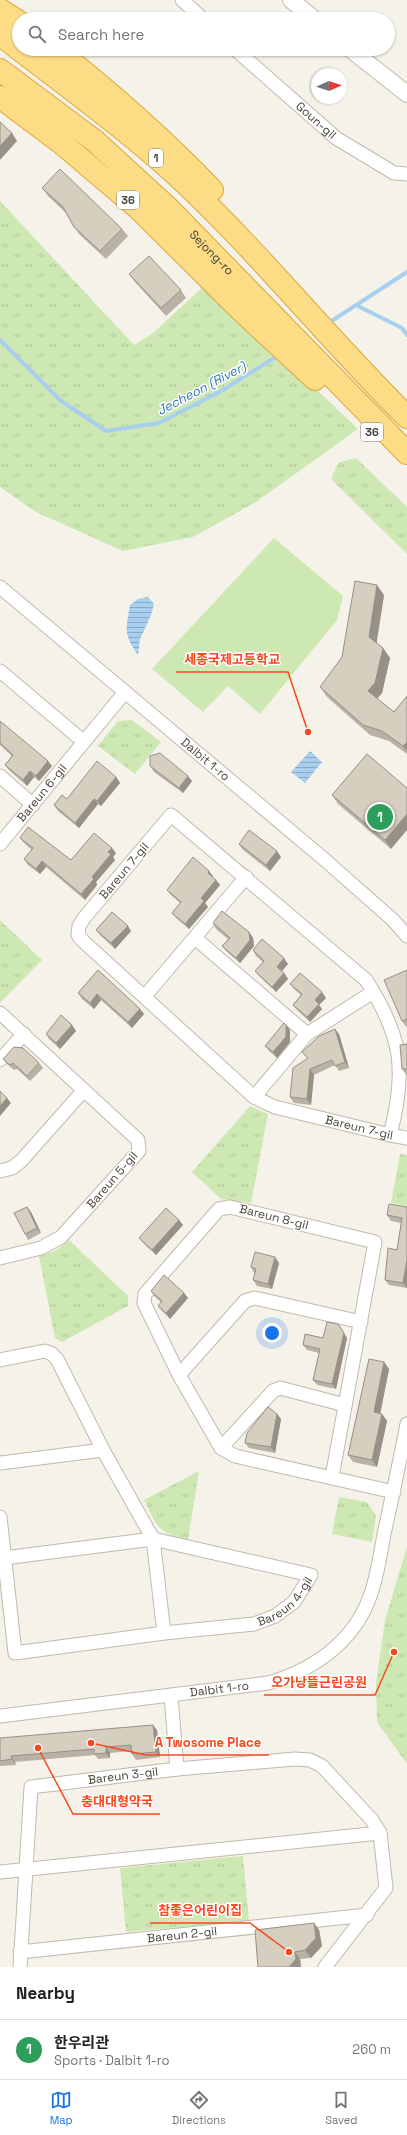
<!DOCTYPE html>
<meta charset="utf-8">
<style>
body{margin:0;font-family:"Space Grotesk","Noto Sans KR",sans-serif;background:#f2f2f2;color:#202124}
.compass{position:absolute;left:311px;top:68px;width:36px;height:36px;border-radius:50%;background:#fff;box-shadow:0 1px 3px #0004;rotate:87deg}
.you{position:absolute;left:272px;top:1333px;width:14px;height:14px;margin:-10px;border:3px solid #fff;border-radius:50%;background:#1a73e8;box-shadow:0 0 0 6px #1a73e833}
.badge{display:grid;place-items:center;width:26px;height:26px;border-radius:50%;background:#1a73e8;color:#fff;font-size:13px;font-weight:700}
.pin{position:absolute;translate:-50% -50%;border:2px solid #fff;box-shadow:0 1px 4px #0006}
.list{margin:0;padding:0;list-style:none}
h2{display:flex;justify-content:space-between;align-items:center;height:52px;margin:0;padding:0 16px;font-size:17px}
h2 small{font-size:13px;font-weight:400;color:#757577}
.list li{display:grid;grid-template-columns:26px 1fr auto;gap:12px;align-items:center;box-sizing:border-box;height:60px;padding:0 16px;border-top:1px solid #e0e0e0}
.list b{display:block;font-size:15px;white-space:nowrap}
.list p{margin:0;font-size:13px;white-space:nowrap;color:#757577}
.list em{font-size:13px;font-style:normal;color:#757577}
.icon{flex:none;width:22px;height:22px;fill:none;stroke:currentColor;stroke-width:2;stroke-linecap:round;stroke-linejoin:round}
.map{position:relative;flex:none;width:407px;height:1967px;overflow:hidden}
.search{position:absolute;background:#fff;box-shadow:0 1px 3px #0004;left:12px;right:12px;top:12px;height:44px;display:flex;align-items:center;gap:10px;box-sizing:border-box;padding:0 14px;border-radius:22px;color:#757577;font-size:15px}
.sheet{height:112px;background:#fff}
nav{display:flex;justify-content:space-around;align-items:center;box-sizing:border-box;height:56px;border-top:1px solid #e0e0e0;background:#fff;font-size:11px;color:#757577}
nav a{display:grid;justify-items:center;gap:2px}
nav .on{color:#1a73e8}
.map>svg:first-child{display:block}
.park{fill:url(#park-tufts)}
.pitch{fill:#cee8b4}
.water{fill:url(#water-rules)}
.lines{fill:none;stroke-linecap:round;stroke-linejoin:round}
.stream{stroke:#a8cff0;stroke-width:4}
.minor-casing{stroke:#c0baac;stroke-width:15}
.tertiary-casing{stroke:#c0baac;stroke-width:18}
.trunk-casing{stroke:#dca83d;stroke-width:24}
.minor{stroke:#fff;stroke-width:13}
.tertiary{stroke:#fff;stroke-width:16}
.trunk{stroke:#fcdc84;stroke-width:22}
.wall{fill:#b8b1a4}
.shaded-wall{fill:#969086}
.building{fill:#d6cebf;stroke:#969086}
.labels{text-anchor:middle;stroke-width:3;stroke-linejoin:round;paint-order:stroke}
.shield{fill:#fff;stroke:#807b74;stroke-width:1}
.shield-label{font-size:11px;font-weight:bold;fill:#494338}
.street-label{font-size:12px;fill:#494338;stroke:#fff}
.water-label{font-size:13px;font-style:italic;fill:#3177b4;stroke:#fff}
.leader{fill:none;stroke:#f7491f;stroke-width:1.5}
.callout-dot{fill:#f7491f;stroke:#fff;stroke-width:1.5}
.callout-label{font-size:13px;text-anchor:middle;font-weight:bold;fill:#f7491f;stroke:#fff;stroke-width:3;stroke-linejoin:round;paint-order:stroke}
</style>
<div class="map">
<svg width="407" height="1967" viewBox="0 0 407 1967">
<defs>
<pattern id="park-tufts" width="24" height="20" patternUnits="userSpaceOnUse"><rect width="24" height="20" fill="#cee8b4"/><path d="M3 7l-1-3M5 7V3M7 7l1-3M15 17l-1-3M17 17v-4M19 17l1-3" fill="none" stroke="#b2c89c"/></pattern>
<pattern id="water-rules" width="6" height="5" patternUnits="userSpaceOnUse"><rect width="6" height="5" fill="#a8cff0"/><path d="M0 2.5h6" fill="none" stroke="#8baac3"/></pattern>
</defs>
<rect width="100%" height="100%" fill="#f5f2ea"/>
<path class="park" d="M0 201 134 345 153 333 206 284 358 429 256 502 193 537 123 551 36 512 0 487Z
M356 458 407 507V554L331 479 338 463Z
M132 720 161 742 135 774 98 746 118 721Z
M0 920 42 960 0 1003Z
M250 1106 268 1114 251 1203 221 1199 192 1172Z
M400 1154 407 1155V1206L391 1203Z
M69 1240 128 1296V1306L62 1342 55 1338 39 1256 55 1251Z
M199 1471 188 1540C157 1533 158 1527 144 1500Z
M339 1497 367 1502 376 1516 372 1542 332 1534Z
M407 1547V1764L377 1722 376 1684 385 1620Z
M243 1856 249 1921 126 1932 120 1868Z"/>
<path class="pitch" d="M274 538 343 596 337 620 260 714 228 686 203 712 152 669Z"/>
<path class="water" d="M148 597 154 604 151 615 140 639 138 655C123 634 126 630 130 605L138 599Z
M310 751 322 762 305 783 291 772Z"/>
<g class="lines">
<path class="stream" d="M356 305 402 328 407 335
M327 324 407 272
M0 340 60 400 106 431 159 423 223 390 279 355"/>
<g class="minor-casing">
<g id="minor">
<path d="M182 0 203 19"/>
<path id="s1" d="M235 49 336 138 394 173 407 174"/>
<path id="s2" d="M0 587 325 860 393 920 407 936"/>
<path d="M0 671 84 742"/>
<path d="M0 776 33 805"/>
<path id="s3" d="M0 844 125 692"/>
<path d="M195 938 307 1034"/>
<path d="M145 996 246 877"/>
<path d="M0 1013 138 1140 139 1151 61 1237 41 1248 0 1258"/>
<path d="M0 1060 24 1034"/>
<path d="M254 1097 307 1034 373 992"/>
<path id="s4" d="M390 1135C407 1070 402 1036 366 980L171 815 84 918 79 926 78 935 83 941 254 1097 275 1107 390 1135 407 1138"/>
<path d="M0 1171 12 1168 21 1161 84 1090"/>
<path d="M0 1360 45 1351 52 1354 57 1359 103 1450 153 1539 164 1633"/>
<path d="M179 1375 245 1301 255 1298 361 1322"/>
<path d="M221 1448 273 1391 280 1388 345 1405"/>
<path d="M0 1463 103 1450"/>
<path d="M332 1477 375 1242 230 1207 219 1209 145 1294 144 1303 179 1375 221 1448 235 1456 394 1492"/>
<path id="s5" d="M0 1517 15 1653 164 1633 254 1624 275 1616 294 1602 311 1575 153 1539 4 1558"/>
<path d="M171 1696 177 1769"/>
<path id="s6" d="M0 1716 268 1683C317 1669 359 1638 373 1587 378 1570 381 1552 384 1534 392 1497 400 1461 407 1424"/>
<path d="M0 1872 380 1833"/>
<path id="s7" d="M20 1952 367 1915"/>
<path id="s8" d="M20 1967 31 1787 177 1769 295 1759 310 1760 322 1766 372 1820 380 1833 386 1888 325 1967"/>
</g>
</g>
<g class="tertiary-casing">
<path id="tertiary" d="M291 0 314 19
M350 49 407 94"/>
</g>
<g class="trunk-casing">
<g id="trunk">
<path d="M0 10 19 22"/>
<path d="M0 34 19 49"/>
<path d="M19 49C76 93 134 135 186 184 264 258 331 342 407 417"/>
<path d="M55 49C111 93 163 139 212 190"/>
<path id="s9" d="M0 70 95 141 167 207 407 453"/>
<path d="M0 97 64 145 137 207 245 314 315 379"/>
</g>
</g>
<use href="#minor" class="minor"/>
<use href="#tertiary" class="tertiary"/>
<use href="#trunk" class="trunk"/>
</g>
<path class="wall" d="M42 188 122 229 128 236 106 259 80 235 74 227 66 213 48 196Z
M129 274 181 290 186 298 166 316 135 282Z
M384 595 376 643 383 648 390 658 382 693 377 699 394 712 407 696V754L389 741 370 735 327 697 320 687 342 657Z
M0 721 48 761 52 766 39 781 34 777 27 786 9 770 5 765 12 756 0 745Z
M367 754 391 849 338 804 332 795Z
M150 766 192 781 183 793 154 772Z
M116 777 120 783 101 806 98 804 79 828 58 811 54 805Z
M20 838 71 860 116 853 113 857 115 860 96 882 97 885 85 900 46 867 40 874 28 865 24 859 32 850 24 843Z
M239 844 281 857 270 871 242 849Z
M213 876V877L216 880 220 885 205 903 208 907 189 929 176 918 172 913 180 903 171 895 167 890Z
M213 923 249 932 253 938 254 946 240 963 226 951 222 946 228 939 216 929Z
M96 930 131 931 115 949 100 935Z
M253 950 288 964 282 971 284 973 288 979 276 992 259 976 255 971 263 962 256 956Z
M98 970 140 1009 144 1014 132 1028 101 1000 94 1009 82 999 78 993Z
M407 970V1028L402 1021Z
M290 984 326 998 319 1005 322 1009 310 1022 297 1010 293 1005 301 995 294 989Z
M72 1025 76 1031 60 1049 49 1039 46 1034Z
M286 1025 290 1030V1042L277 1058 269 1051 265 1046Z
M339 1034 349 1068 339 1071 335 1065 314 1075 311 1105 294 1103 290 1097 307 1058 302 1052Z
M407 1044V1076L402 1069Z
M3 1059 39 1063 43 1068 30 1081 17 1069 14 1070 7 1064Z
M407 1207V1288L389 1285 385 1280 397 1250 401 1223 391 1221 387 1215Z
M31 1212 41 1233 28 1240 25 1234Z
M179 1220 183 1225 156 1255 143 1243 139 1238Z
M279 1263 272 1289 257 1286 253 1280 255 1273H254L251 1267Z
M151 1291 184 1293 188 1298 170 1319 162 1311 158 1306 161 1302 154 1296Z
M338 1324 347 1338 336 1389 317 1385 313 1380 319 1353 307 1350 303 1345 323 1338Z
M384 1362 389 1369 380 1414H382L387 1421 377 1467 353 1462 348 1455Z
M277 1414 281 1419 275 1453 249 1448 245 1443Z
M157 1730 160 1757 136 1760 132 1754V1751L110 1753V1758L98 1759 95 1755 15 1762 16 1765 0 1766V1738Z
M314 1923 319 1930 322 1946 311 1958 300 1959 301 1967H258Z"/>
<path class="shaded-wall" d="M12 133 17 141 0 160V146Z
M377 585 384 595 376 647 369 637Z
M383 648 390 658 382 693 375 701 368 691Z
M407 742V751L403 746Z
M48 761 52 766 39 781 36 776Z
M30 771 34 777 27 786 23 780Z
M188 776 192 781 183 793 179 788Z
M116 777 120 783 101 806 97 801Z
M94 799 98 804 79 828 75 823Z
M407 814V830L391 849 385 840Z
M112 848 116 853 113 857 115 860 96 882 97 885 85 900 81 894 108 852Z
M277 851 281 857 270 871 266 865Z
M42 861 46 867 40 874 36 869Z
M209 871 213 876 211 878 208 873Z
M216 880 220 885 205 903 208 907 189 929 185 924 201 898Z
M128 926 131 931 115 949 111 943Z
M249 932 253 938 254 946 240 963 236 958Z
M284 958 288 964 281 972 277 967Z
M284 973 288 979 276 992 272 987Z
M322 992 326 998 319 1005 322 1009 310 1022 307 1017 315 1000Z
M97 994 101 1000 94 1009 90 1003Z
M140 1009 144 1014 132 1028 128 1022Z
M72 1025 76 1031 60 1049 56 1043Z
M286 1025 290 1030V1042L277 1058 273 1052Z
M335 1029 339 1034 349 1068 345 1062Z
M310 1069 314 1075 311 1105 307 1099Z
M7 1098 11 1103 0 1116V1106Z
M27 1207 31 1212 41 1233 37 1228Z
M179 1220 183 1225 156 1255 152 1250Z
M275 1257 279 1263 272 1289 268 1284Z
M407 1260V1288L403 1283Z
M184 1293 188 1298 170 1319 166 1313Z
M338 1324 347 1338 336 1389 332 1384Z
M384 1362 389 1369 379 1420 374 1412Z
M277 1414 281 1419 275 1453 271 1447Z
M382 1414 387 1421 377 1467 372 1460Z
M153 1725 157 1730 160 1757 156 1752Z
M106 1747 110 1753V1758L106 1753Z
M11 1756 15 1762 16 1765 12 1759Z
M314 1923 319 1930 322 1946 311 1958 305 1950Z
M295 1952 300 1959 301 1967H289Z"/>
<path class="building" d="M0 122 12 133 0 146Z
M60 169 122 229 100 251 74 227 63 207 42 188Z
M149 256 181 290 161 308 129 274Z
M355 581 377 585 369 637 383 648 375 683 368 691 394 712 407 696V742L403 746 382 731 363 725 320 687 342 657Z
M0 721 48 761 36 776 30 771 23 780 5 765 13 755 0 743Z
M160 753 188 776 179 788 150 766V756Z
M367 754 407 788V814L385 840 332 795Z
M97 761 116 777 97 801 94 799 75 823 54 805 62 795 67 799Z
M28 827 71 860 94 833 112 848 108 852 111 854 92 877 94 879 81 894 42 861 36 869 24 859 33 848 20 838Z
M249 830 277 851 266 865 239 844Z
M193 857 209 871 208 873 216 880 201 898 204 901 185 924 172 913 181 902 167 890Z
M222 911 249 932 250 940 236 958 222 946 230 938 213 923Z
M112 912 128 926 111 943 96 930Z
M262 939 284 958 277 967 284 973 272 987 255 971 264 961 253 950Z
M98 970 140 1009 128 1022 97 994 90 1003 78 993Z
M407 970V1019L402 1021 384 980Z
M300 973 322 992 315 1000 319 1004 307 1017 293 1005 302 994 290 984Z
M61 1015 72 1025 56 1043 46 1034Z
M284 1023 286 1025V1037L273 1052 265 1046Z
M335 1029 345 1062 335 1066 332 1060 310 1069 307 1099 290 1097 293 1068 308 1058 302 1052 319 1036Z
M407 1044V1069H402L400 1045Z
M14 1047 23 1048 39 1063 27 1076 13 1063 10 1065 3 1059Z
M0 1091 7 1098 0 1106Z
M389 1204 407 1207V1260L403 1283 385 1280 388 1248 397 1250 402 1218 387 1215Z
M27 1207 37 1228 25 1234 14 1213Z
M166 1208 179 1220 152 1250 139 1238Z
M255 1252 275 1257 268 1284 253 1280 256 1269 251 1267Z
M164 1275 184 1293 166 1313 158 1306 162 1301 151 1291Z
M327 1322 338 1324 344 1333 332 1384 313 1380 320 1349 303 1345 305 1334 323 1338Z
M369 1359 384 1362 374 1412 382 1414 372 1460 348 1455Z
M268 1407 277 1414 271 1447 245 1443 247 1433Z
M153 1725 156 1752 132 1754 131 1745 106 1747V1753L94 1754V1749L11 1756 12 1759 0 1761V1738Z
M314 1923 316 1938 305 1950 295 1952 296 1959 289 1967H258L255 1930Z"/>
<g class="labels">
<g class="shield">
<rect x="149" y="149" width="14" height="18" rx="3"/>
<rect x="117" y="191" width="22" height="18" rx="3"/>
<rect x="361" y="423" width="22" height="18" rx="3"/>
</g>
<g class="shield-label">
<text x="156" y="162">1</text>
<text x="128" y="204">36</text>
<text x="372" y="436">36</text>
</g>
<g class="street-label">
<text dy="4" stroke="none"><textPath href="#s1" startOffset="108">Goun-gil</textPath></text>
<text dy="4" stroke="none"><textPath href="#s9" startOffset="280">Sejong-ro</textPath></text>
<text dy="4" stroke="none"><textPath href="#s2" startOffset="268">Dalbit 1-ro</textPath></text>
<text dy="4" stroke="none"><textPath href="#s3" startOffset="66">Bareun 6-gil</textPath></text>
<text transform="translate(124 871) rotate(-50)" y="4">Bareun 7-gil</text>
<text dy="4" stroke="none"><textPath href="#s4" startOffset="921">Bareun 7-gil</textPath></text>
<text transform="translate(112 1180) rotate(-49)" y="4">Bareun 5-gil</text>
<text transform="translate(274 1217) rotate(14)" y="4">Bareun 8-gil</text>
<text dy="4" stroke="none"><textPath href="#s5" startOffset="417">Bareun 4-gil</textPath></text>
<text dy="4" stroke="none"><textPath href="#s6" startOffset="221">Dalbit 1-ro</textPath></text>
<text dy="4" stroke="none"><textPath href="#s8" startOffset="273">Bareun 3-gil</textPath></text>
<text dy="4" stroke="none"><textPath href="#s7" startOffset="163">Bareun 2-gil</textPath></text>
</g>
<g class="water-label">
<text transform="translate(201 388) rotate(-28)" y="5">Jecheon (River)</text>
</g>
</g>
<path class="leader" d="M308 732L288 672H176M394 1652L375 1695H264M91 1743L146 1755H269M38 1748L73 1814H160M289 1952L250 1923H150"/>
<g class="callout-dot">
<circle cx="308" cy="732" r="4"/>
<circle cx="394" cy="1652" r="4"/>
<circle cx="91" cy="1743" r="4"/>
<circle cx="38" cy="1748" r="4"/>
<circle cx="289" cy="1952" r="4"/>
</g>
<g class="callout-label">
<text x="232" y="664">세종국제고등학교</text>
<text x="319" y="1687">오가낭뜰근린공원</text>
<text x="208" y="1747">A Twosome Place</text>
<text x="117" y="1806">충대대형약국</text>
<text x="200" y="1915">참좋은어린이집</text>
</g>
</svg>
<svg class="compass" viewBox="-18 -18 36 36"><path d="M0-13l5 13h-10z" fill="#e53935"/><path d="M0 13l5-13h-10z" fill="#757577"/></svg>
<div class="you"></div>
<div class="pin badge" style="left:380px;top:817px;background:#2e9e5b">1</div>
<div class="search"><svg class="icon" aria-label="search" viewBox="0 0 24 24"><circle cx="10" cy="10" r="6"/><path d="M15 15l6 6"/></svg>Search here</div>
</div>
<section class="sheet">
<h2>Nearby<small></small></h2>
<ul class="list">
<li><span class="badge" style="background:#2e9e5b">1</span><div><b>한우리관</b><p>Sports · Dalbit 1-ro</p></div><em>260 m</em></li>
</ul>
</section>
<nav>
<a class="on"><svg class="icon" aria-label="map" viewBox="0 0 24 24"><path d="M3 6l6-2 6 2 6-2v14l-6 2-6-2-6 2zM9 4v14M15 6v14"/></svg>Map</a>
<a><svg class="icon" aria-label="directions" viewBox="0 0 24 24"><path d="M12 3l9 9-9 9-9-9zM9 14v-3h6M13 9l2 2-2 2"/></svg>Directions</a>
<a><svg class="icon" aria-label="saved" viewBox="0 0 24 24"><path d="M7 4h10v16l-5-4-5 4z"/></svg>Saved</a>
</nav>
